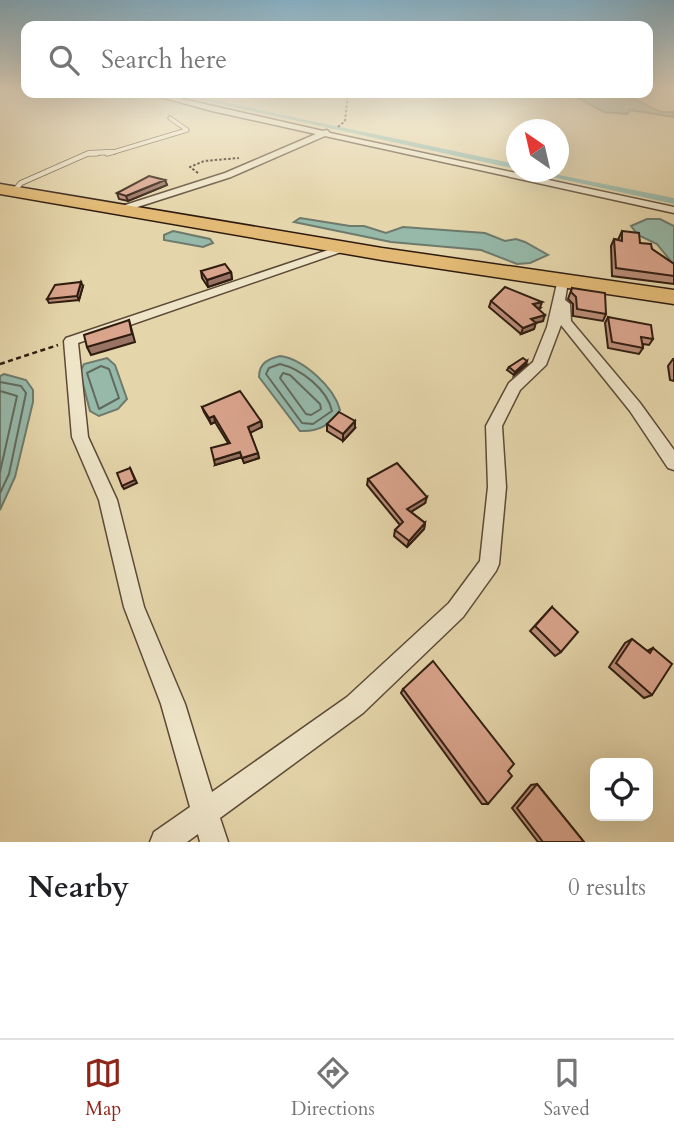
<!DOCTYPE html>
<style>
body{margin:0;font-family:Cardo,serif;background:#f6f6f6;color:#202124}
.controls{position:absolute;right:21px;bottom:21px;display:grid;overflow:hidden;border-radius:14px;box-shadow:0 7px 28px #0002}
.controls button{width:63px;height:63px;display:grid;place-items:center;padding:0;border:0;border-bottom:2px solid #e0e0e0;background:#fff;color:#202124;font:35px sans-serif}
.compass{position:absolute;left:506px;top:119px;width:63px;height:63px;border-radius:50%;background:#fff;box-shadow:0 7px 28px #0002;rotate:326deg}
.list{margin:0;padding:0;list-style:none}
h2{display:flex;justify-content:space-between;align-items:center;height:91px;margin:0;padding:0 28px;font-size:30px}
h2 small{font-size:23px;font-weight:400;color:#757577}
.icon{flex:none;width:38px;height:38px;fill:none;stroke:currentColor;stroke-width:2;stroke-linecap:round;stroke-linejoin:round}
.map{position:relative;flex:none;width:674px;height:842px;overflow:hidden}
.search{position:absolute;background:#fff;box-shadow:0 7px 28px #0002;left:21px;right:21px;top:21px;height:77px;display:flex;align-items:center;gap:18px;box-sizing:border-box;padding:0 24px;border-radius:14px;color:#757577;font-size:26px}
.sheet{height:196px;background:#fff}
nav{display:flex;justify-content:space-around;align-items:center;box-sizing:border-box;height:98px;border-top:2px solid #e0e0e0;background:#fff;font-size:19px;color:#757577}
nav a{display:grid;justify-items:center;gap:4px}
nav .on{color:#8f2418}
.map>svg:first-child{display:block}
.water{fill:#96b9aa;stroke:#6d7a6c;stroke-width:2}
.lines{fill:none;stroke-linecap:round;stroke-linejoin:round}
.shore{stroke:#626a5d;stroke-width:2}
.canal{fill:#96b9aa;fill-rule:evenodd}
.lane-far1-casing{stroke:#5c4a36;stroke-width:5}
.lane-casing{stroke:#5c4a36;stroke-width:6}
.street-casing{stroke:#5c4a36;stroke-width:3}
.highway-casing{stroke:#2f1c10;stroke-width:3}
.path-far1{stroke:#2f1c10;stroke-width:2;stroke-dasharray:2.5 2;stroke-linecap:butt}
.path{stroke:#2f1c10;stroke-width:2.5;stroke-dasharray:5 3.5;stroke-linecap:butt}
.lane-far1{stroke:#eee4c8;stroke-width:3.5}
.lane{stroke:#eee4c8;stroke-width:4.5}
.street{fill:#eee4c8;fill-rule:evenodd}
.highway{fill:#e2ba75;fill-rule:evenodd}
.wall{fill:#bb8d79;stroke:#2f1c10;stroke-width:2}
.shaded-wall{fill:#997363;stroke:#2f1c10;stroke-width:2}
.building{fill:#daa48d;stroke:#2f1c10;stroke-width:2}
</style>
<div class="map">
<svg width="674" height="842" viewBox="0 0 674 842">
<rect width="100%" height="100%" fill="#e5d5aa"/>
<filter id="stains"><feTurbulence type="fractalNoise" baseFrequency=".00286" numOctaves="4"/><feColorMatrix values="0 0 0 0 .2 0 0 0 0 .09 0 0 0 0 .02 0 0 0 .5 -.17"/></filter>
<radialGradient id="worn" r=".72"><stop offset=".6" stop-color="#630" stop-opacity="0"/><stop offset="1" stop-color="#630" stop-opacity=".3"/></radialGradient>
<path class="water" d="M620 93 661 112H674V117L630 110 627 114 604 112 571 94Z
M300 218 350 226H364L386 233 403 227 485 233 505 241 516 239 525 242 548 255 530 263 517 264 481 250 391 242 294 222Z
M647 219H660L674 226V265L657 244 638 235 631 226Z
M173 231 210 239 213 243 203 247 164 240V235Z
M280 356C303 359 334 387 340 410 331 425 317 432 300 431L259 377C259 363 268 359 280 356Z
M107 358 115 365 127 399 118 409 99 416 90 411 80 372 84 364Z
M4 374 26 380 33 390V402L15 477 0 510V376Z"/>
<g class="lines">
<path class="shore" d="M280 364C301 369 327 389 332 411L313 424 302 423 266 374 269 368Z
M101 366 109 369 119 398 99 409 87 373Z
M283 373 290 375 320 404 321 409 311 415 306 414 280 378Z
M0 382 21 386 26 393 9 474 0 493
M0 391 17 396 0 472"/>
<path class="canal" d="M169 93H180L516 164V169Z
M530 172H544L674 198V204Z"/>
<g class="lane-far1-casing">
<path id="lane-far1" d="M87 154H97
M107 154 187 130 170 118"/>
</g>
<g class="lane-casing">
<path id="lane" d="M13 192 21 183 89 153 113 152"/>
</g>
<g class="street-casing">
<path id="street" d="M146 93H156L323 131 327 130 330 133 674 207V213L325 136 231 177 125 211 120 208 122 206 225 173 316 134 212 111Z
M346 244 350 245V249L78 343 88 437 117 500 144 607 185 704 212 792 347 697 449 603 480 561 488 487 486 426 509 383 533 362 547 327 558 279H566L568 282 565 300 570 304 571 321 640 403 674 450V470L668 468 630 411 561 325 546 365 520 390 502 426 506 487 499 564 496 571 463 617 363 713 220 818 228 842H200L198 834 187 842H150L154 832 190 807 161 704 124 607 99 500 72 437 64 341 66 338Z"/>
</g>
<g class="highway-casing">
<path id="highway" d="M0 184 382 248 674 290V304L382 260 0 194Z"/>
</g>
<path class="path-far1" d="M338 127 345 121 348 93
M198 173 190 167 204 161 239 158"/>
<path class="path" d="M0 364 58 345"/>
<use href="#lane-far1" class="lane-far1"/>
<use href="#lane" class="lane"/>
<use href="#street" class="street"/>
<use href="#highway" class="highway"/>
</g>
<path class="wall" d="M165 180 167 185 128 201 119 199 117 193Z
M622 231 640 243 652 249 674 264V284L612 276 611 246 614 239 618 240Z
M201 271 231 272 232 279 208 287 202 278Z
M83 286 79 300 49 303 47 299Z
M572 288 606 314 603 321 573 316V304L568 299Z
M491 301 540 308 538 309 543 321 535 323 534 329 521 334 489 307Z
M608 317 653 339 649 345 643 344V348L639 354 608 348 605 323Z
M673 359H674V381L670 380 668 366Z
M526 365 514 375 507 370 509 367Z
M202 407 261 421 262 427 250 432 259 458 244 463 242 457 215 465 228 443 215 422 211 424 204 412Z
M327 424 355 428 343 441 327 431Z
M368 479 425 503 411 512 425 523 424 529 407 547 394 536 395 530 400 525 367 485Z
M552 607 561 652 555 656 530 631Z
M632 639 647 651 653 648 652 695 644 698 609 667 625 643Z
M403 689 508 771 488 804H482L401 693Z
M537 784 584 842H538L512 808 531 785Z"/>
<path class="shaded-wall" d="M165 180 167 185 128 201 126 196Z
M231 272 232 279 208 287 207 280Z
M81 282 83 286 79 300 77 296Z
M542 302 540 308 531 310 533 304Z
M545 315 543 321 528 325 531 319Z
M129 320 135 342 91 355 87 347Z
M536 323 534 329 521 334 523 328Z
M527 361 526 365 514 375 515 372Z
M214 416 215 422 211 424 209 418Z
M261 421 262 427 250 433 248 427Z
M355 421V428L343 441V434Z
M240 452 242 457 215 465 214 460Z
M258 453 259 458 244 463 242 458Z
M130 468 137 483 124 489 122 486Z
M427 497 425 503 406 515 407 509Z
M425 523 424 529 407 547 409 541Z"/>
<path class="building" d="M149 176 165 180 126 196 117 193Z
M622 231 639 233 640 243 651 244 652 249 674 264V276L616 268 614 239 622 241Z
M225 264 231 272 207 280 201 271Z
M81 282 77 296 47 299 55 285Z
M505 287 542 302 533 304 545 315 531 319 536 323 523 328 491 301Z
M572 288 605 293 606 314 577 309 576 297 571 292Z
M608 317 651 325 653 339 641 337 643 348 612 342Z
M129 320 132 334 87 347 84 335Z
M523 358 527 361 515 372 509 367Z
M240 391 261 421 248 427 258 453 242 458 240 452 214 460 211 448 230 443 214 416 209 418 202 407Z
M339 412 355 421 343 434 327 424Z
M397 463 427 497 407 509 425 523 409 541 395 530 403 522 368 479Z
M130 468 135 480 122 486 117 473Z
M552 607 578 632 561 652 535 626Z
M632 639 650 653 653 648 672 664 652 695 616 663Z
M433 661 514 764 508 771 512 776 488 804 403 689Z
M537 784 584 842H543L517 808Z"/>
<linearGradient id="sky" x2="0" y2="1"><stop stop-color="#87b6cf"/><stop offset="0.43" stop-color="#f3ecd9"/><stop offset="1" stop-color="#f3ecd9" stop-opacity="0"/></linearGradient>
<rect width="674" height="208" fill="url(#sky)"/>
<rect width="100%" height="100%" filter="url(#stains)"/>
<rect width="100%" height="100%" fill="url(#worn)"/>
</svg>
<div class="controls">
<button><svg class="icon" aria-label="locate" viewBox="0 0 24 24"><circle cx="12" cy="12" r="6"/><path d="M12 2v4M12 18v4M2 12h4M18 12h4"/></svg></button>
</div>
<svg class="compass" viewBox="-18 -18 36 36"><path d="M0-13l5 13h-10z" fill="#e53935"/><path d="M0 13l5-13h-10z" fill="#757577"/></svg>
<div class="search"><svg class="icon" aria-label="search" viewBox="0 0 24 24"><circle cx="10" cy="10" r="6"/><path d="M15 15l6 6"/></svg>Search here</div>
</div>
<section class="sheet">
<h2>Nearby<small>0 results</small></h2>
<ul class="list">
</ul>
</section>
<nav>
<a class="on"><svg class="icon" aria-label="map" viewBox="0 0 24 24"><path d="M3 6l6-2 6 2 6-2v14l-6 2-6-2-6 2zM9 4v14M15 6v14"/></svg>Map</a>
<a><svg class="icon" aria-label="directions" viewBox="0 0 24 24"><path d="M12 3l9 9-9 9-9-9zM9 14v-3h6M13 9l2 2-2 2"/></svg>Directions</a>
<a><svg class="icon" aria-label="saved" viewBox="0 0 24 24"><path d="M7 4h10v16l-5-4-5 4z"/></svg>Saved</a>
</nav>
